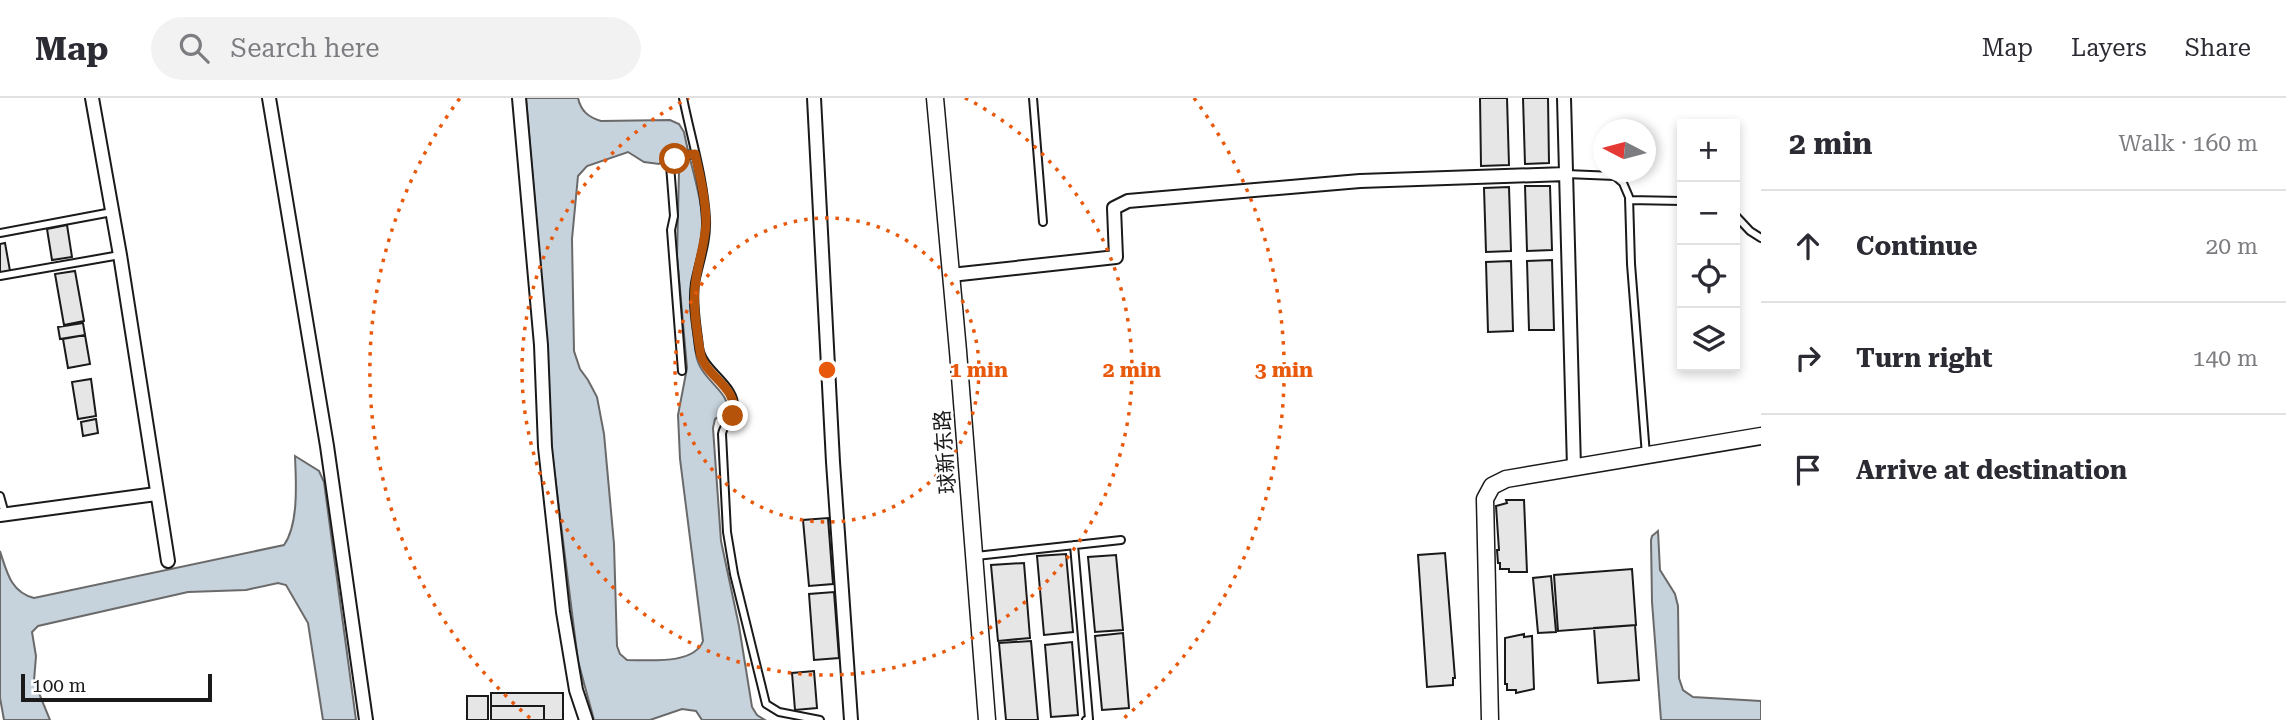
<!DOCTYPE html>
<meta charset="utf-8">
<style>
body{margin:0;font-family:"Roboto Serif","Noto Sans SC",serif;background:#f2f2f3;color:#2b2b33}
.controls{position:absolute;right:21px;top:21px;display:grid;overflow:hidden;border-radius:0px;box-shadow:0 4px 10px #0003}
.controls button{width:63px;height:63px;display:grid;place-items:center;padding:0;border:0;border-bottom:2px solid #e1e1e2;background:#fff;color:#2b2b33;font:35px sans-serif}
.compass{position:absolute;left:1593px;top:21px;width:63px;height:63px;border-radius:50%;background:#fff;box-shadow:0 4px 10px #0003;rotate:276deg}
.scale{position:absolute;left:21px;bottom:18px;width:191px;box-sizing:border-box;padding-left:7px;border:4px solid #1a1a1a;border-top:0;font-size:19px;line-height:24px;white-space:nowrap;color:#1a1a1a;-webkit-text-stroke:5px #fff;paint-order:stroke}
.stop{position:absolute;width:21px;height:21px;margin:-16px;border:5px solid #b45309;border-radius:50%;background:#fff}
.stop.end{background:#b45309;border-color:#fff;box-shadow:0 2px 7px #0008}
.list{margin:0;padding:0;list-style:none}
h2{display:flex;justify-content:space-between;align-items:center;height:91px;margin:0;padding:0 28px;font-size:30px}
h2 small{font-size:23px;font-weight:400;color:#7c7c81}
.list li{display:grid;grid-template-columns:46px 1fr auto;gap:21px;align-items:center;box-sizing:border-box;height:112px;padding:0 28px;border-top:2px solid #e1e1e2}
.list b{display:block;font-size:26px;white-space:nowrap}
.list em{font-size:23px;font-style:normal;color:#7c7c81}
.icon{flex:none;width:38px;height:38px;fill:none;stroke:currentColor;stroke-width:2;stroke-linecap:round;stroke-linejoin:round}
.map{position:relative;flex:none;width:1761px;height:622px;overflow:hidden}
header{display:flex;align-items:center;gap:42px;box-sizing:border-box;height:98px;padding:0 35px;background:#fff;border-bottom:2px solid #e1e1e2}
header strong{font-size:33px}
nav{display:flex;gap:38px;margin-inline-start:auto;font-size:24px}
.search{width:490px;height:63px;background:#f2f2f3;display:flex;align-items:center;gap:18px;box-sizing:border-box;padding:0 24px;border-radius:38px;color:#7c7c81;font-size:26px}
main{display:flex}
aside{flex:1;background:#fff}
.map>svg:first-child{display:block}
.water{fill:#c6d2dc;stroke:#6a6a6a;stroke-width:2;fill-rule:evenodd}
.building{fill:#e6e6e6;stroke:#1a1a1a;stroke-width:2}
.lines{fill:none;stroke-linecap:round;stroke-linejoin:round}
.lane-casing{stroke:#1a1a1a;stroke-width:10}
.street-casing{stroke:#1a1a1a;stroke-width:16}
.secondary-casing{stroke:#1a1a1a;stroke-width:19}
.lane{stroke:#fff;stroke-width:6}
.street{stroke:#fff;stroke-width:12}
.secondary{stroke:#fff;stroke-width:16}
.route{stroke:#b45309;stroke-width:9}
.ring{fill:none;stroke:#e8590c;stroke-width:3.5;stroke-dasharray:3.5 7}
.labels{text-anchor:middle;stroke-width:5;stroke-linejoin:round;paint-order:stroke}
.street-label{font-size:21px;fill:#1a1a1a;stroke:#fff}
.centre{fill:#e8590c;stroke:#fff;stroke-width:3.5}
.ring-label{font-size:21px;text-anchor:middle;font-weight:bold;fill:#e8590c;stroke:#fff;stroke-width:5;stroke-linejoin:round;paint-order:stroke}
</style>
<header>
<strong>Map</strong>
<div class="search"><svg class="icon" aria-label="search" viewBox="0 0 24 24"><circle cx="10" cy="10" r="6"/><path d="M15 15l6 6"/></svg>Search here</div>
<nav><a>Map</a><a>Layers</a><a>Share</a></nav>
</header>
<main>
<div class="map">
<svg width="1761" height="622" viewBox="0 0 1761 622">
<rect width="100%" height="100%" fill="#fff"/>
<path class="water" d="M526 0H578C581 13 588 19 601 23L670 22 679 26 684 34C690 67 705 106 703 140 702 159 691 177 690 197 689 216 694 238 696 256 699 282 733 294 727 315L715 321 713 330 721 443 739 528 752 609 757 617 765 622H702L696 613 682 611 650 622H594L578 563 549 330 548 260ZM679 51 681 66 679 73 677 158 687 270 678 317 680 361 703 543C694 567 649 562 627 562L620 556 617 548 614 446 604 336 597 299 588 282 580 271 574 253 572 141 578 78 587 68 628 54 644 64 659 66 672 53Z
M295 358 319 373 324 384 356 622H323L308 525 286 487 278 485 246 492 188 494 38 528 32 534 36 558 34 583 50 622H4L0 600V453C7 475 11 494 34 500L284 447C299 426 296 383 295 358Z
M1658 433 1660 472 1675 496 1678 508 1679 580 1683 592 1693 599 1761 603V622H1661L1652 504 1651 442 1652 438Z"/>
<path class="building" d="M1480 0H1507L1509 67 1481 68Z
M1523 0H1548L1549 65 1525 66Z
M1525 88H1550L1552 152 1527 153Z
M1509 89 1511 153 1486 154 1484 90Z
M67 127 72 159 52 162 47 131Z
M5 145 10 173 0 175V146Z
M1552 162 1554 232H1529L1527 163Z
M1511 163 1513 233 1488 234 1486 164Z
M75 173 84 223 64 227 55 176Z
M83 225 85 237 60 241 58 229Z
M85 237 90 266 68 270 63 241Z
M91 281 96 318 78 321 72 284Z
M96 321 98 335 83 338 81 324Z
M1506 402H1524L1527 474H1509V471H1500V465H1498L1497 452H1499L1496 408 1507 405Z
M828 420 833 486 809 488 803 422Z
M1445 455 1455 580H1453V587L1427 589 1418 457Z
M1066 456 1073 534 1044 537 1037 458Z
M1116 457 1123 532 1095 534 1088 459Z
M1024 465 1030 540 998 543 991 467Z
M1632 471 1636 527 1558 533 1554 477Z
M1551 478 1556 534 1538 535 1533 480Z
M834 494 839 560 814 562 809 496Z
M1635 527 1639 582 1598 585 1594 530Z
M1123 535 1129 610 1102 612 1095 538Z
M1524 536V539L1532 538 1534 591 1516 595V592H1507V586H1505V540Z
M1031 543 1038 622H1006L999 545Z
M1072 544 1078 617 1051 619 1045 547Z
M814 573 817 610 795 612 792 575Z
M491 595H563V622H544V608H491Z
M467 598H488V622H467Z
M491 608H544V622H491Z"/>
<g class="lines">
<g class="lane-casing">
<path id="lane" d="M683 0C691 40 704 81 706 122 707 144 699 164 695 185 692 206 697 229 699 249 702 274 738 286 734 313 732 323 723 327 722 336L727 434 734 476 766 606 779 614 820 622
M1033 0 1043 124
M1566 76 1615 78 1623 85 1629 99 1631 166 1646 357
M1629 102 1682 103
M1735 117 1750 133 1761 140
M0 135 112 114
M0 178 120 157
M682 273 671 132 674 118 670 67 679 58 695 56
M0 398 5 416
M1074 447 1089 621 1086 622
M976 458 1121 442"/>
</g>
<g class="street-casing">
<path id="street" d="M92 0 120 157 168 463
M269 0 327 348 366 622
M519 0 541 247 545 349 563 514 576 592 586 622
M814 0 833 364 851 622
M1564 0 1574 369
M951 177 1116 159 1114 110 1128 103 1360 83 1566 76
M0 417 156 396"/>
</g>
<g class="secondary-casing">
<path id="secondary" d="M935 0 958 253 987 622
M1490 622 1485 401 1492 388 1506 381 1761 338"/>
</g>
<use href="#lane" class="lane"/>
<use href="#street" class="street"/>
<use href="#secondary" class="secondary"/>
</g>
<g class="lines">
<path class="route" d="M675 61 678 58 695 56C700 78 706 102 706 125 705 147 697 167 695 189 693 210 697 233 700 253 703 279 740 288 733 318"/>
</g>
<g class="ring">
<circle cx="827" cy="272" r="152"/>
<path d="M965 0A305 305 0 1 1 689 0"/>
<path d="M530 620A457 457 0 0 1 460 0M1194 0A457 457 0 0 1 1124 620"/>
</g>
<g class="labels">
<g class="street-label">
<text transform="translate(945 354) rotate(-94)" y="7">球新东路</text>
</g>
</g>
<circle cx="827" cy="272" r="10" class="centre"/>
<g class="ring-label">
<text x="979" y="279">1 min</text>
<text x="1132" y="279">2 min</text>
<text x="1284" y="279">3 min</text>
</g>
</svg>
<div class="controls">
<button>+</button>
<button>−</button>
<button><svg class="icon" aria-label="locate" viewBox="0 0 24 24"><circle cx="12" cy="12" r="6"/><path d="M12 2v4M12 18v4M2 12h4M18 12h4"/></svg></button>
<button><svg class="icon" aria-label="layers" viewBox="0 0 24 24"><path d="M12 4l9 5-9 5-9-5zM3 14l9 5 9-5"/></svg></button>
</div>
<svg class="compass" viewBox="-18 -18 36 36"><path d="M0-13l5 13h-10z" fill="#e53935"/><path d="M0 13l5-13h-10z" fill="#7c7c81"/></svg>
<div class="scale">100 m</div>
<div class="stop" style="left:675px;top:61px"></div>
<div class="stop end" style="left:733px;top:318px"></div>
</div>
<aside>
<h2>2 min<small>Walk · 160 m</small></h2>
<ul class="list">
<li><svg class="icon" aria-label="ahead" viewBox="0 0 24 24"><path d="M12 20V5M6 11l6-6 6 6"/></svg><div><b>Continue</b></div><em>20 m</em></li>
<li><svg class="icon" aria-label="right" viewBox="0 0 24 24"><path d="M7 20v-9h11M14 6l5 5-5 5"/></svg><div><b>Turn right</b></div><em>140 m</em></li>
<li><svg class="icon" aria-label="arrive" viewBox="0 0 24 24"><path d="M6 21V4h12l-3 4 3 4H6"/></svg><div><b>Arrive at destination</b></div></li>
</ul>
</aside>
</main>
